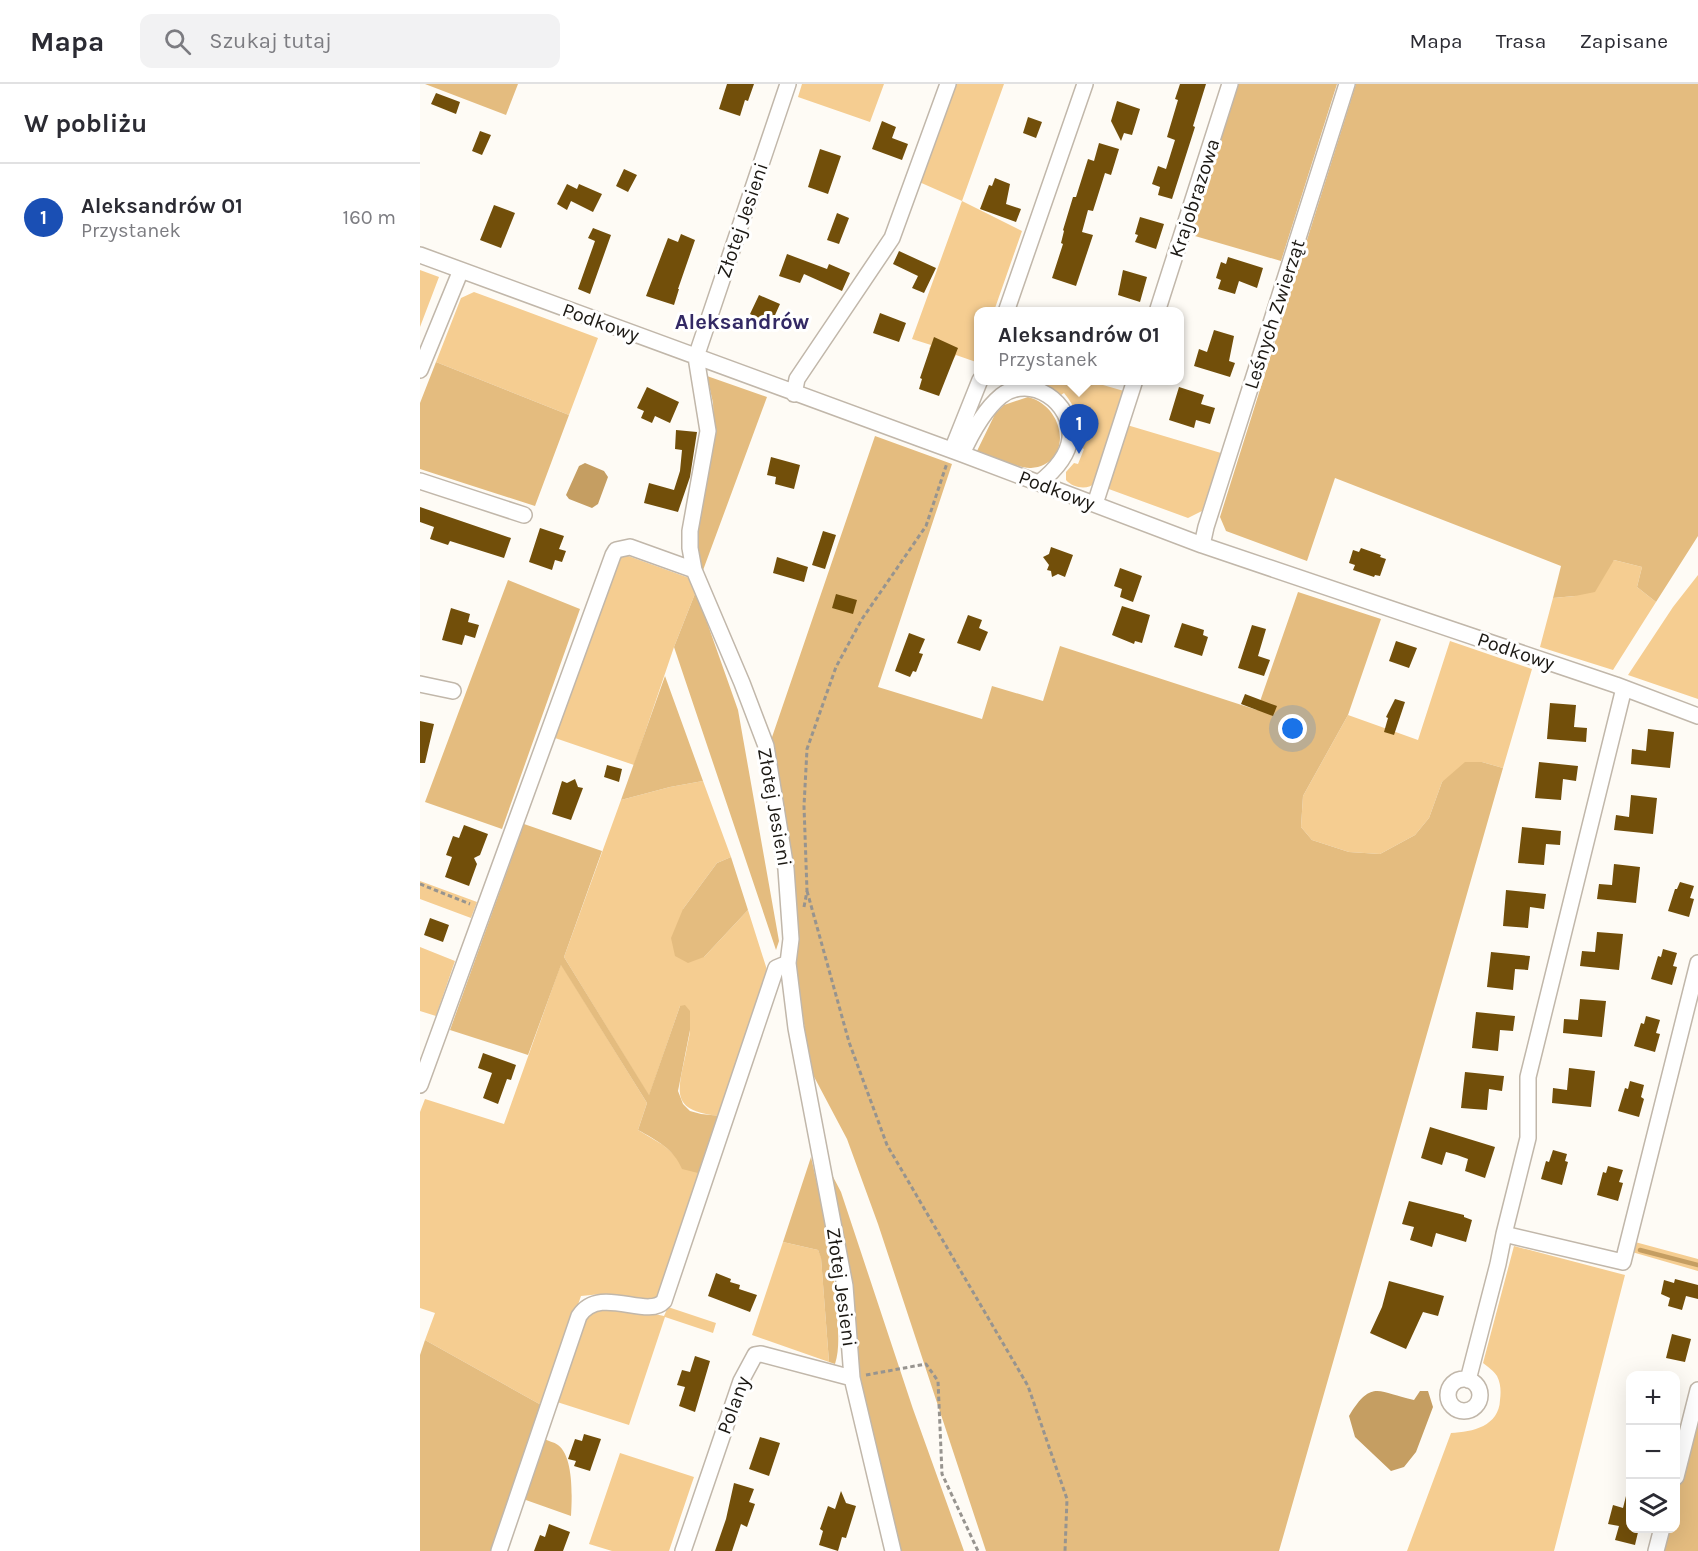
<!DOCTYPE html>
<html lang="pl">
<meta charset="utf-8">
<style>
body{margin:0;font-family:Karla,sans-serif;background:#f2f2f3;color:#2b2b33}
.controls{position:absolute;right:18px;bottom:18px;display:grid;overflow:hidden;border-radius:12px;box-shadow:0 6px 24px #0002}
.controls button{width:54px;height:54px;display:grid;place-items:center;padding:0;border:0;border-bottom:2px solid #e1e1e2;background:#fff;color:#2b2b33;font:30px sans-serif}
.you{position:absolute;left:873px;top:645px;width:21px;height:21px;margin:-15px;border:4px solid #fff;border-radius:50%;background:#1a73e8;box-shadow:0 0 0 9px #1a73e833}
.badge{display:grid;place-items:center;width:39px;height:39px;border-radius:50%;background:#0b8043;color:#fff;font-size:20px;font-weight:700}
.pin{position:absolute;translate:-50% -50px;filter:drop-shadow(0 2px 3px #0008)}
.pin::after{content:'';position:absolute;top:32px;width:21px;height:18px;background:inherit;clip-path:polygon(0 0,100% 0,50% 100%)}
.popup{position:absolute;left:554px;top:223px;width:210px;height:78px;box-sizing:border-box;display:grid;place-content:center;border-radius:12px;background:#fff;filter:drop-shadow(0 2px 4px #0005);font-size:20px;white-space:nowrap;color:#7c7c81}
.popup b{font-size:22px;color:#2b2b33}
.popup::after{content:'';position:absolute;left:50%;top:100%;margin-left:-12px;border:12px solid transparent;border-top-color:#fff}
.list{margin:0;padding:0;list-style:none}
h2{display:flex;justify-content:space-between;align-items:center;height:78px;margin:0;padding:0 24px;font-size:26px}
h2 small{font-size:20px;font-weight:400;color:#7c7c81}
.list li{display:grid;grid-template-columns:39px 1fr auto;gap:18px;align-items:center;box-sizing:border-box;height:108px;padding:0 24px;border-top:2px solid #e1e1e2}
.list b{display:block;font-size:22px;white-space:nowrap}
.list p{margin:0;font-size:20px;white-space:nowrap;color:#7c7c81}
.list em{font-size:20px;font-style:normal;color:#7c7c81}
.icon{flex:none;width:33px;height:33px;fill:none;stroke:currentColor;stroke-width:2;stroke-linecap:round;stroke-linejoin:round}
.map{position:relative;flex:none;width:1278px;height:1467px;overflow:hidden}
header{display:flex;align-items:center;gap:36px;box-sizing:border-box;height:84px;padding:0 30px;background:#fff;border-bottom:2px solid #e1e1e2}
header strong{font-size:28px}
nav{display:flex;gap:33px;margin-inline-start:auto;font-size:21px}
.search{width:420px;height:54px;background:#f2f2f3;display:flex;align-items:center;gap:15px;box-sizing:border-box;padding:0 21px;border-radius:12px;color:#7c7c81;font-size:22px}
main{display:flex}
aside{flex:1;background:#fff}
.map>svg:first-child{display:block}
.green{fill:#f5cd91}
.forest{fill:#e4bc7f}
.water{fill:#c59e62}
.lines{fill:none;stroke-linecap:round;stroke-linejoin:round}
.stream{stroke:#c59e62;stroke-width:4.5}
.building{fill:#724f0a}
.minor-casing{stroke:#c1b7aa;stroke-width:18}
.path{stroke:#97948f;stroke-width:3;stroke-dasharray:4.5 3;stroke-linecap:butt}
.minor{stroke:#fff;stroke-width:15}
.labels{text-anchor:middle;stroke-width:6;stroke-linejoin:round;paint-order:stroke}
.street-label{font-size:20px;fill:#1b1813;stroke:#fff}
.quarter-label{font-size:22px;font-weight:bold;fill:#332964;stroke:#fff}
</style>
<header>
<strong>Mapa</strong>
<div class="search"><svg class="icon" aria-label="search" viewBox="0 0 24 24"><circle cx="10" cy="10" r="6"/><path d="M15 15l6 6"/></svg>Szukaj tutaj</div>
<nav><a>Mapa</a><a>Trasa</a><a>Zapisane</a></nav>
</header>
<main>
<aside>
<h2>W pobliżu<small></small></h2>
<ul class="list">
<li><span class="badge" style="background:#1a4fb4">1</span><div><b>Aleksandrów 01</b><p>Przystanek</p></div><em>160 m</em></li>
</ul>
</aside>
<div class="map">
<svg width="1278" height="1467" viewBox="0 0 1278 1467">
<rect width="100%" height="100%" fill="#fefbf5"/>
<path class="green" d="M382 0H464L450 38 378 13Z
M532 0H584L542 117 602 147 574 227 558 228V270L556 278 536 271 533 276 509 265 511 261 492 255 542 117 497 97Z
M0 186 19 193 0 243Z
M54 208 178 254 149 331 16 278 41 214Z
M582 297H669L704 307 676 398C668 407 653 404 646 396V388L654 379 658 380 664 365 660 363C661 341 658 326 644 309L641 311C624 296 606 295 584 301Z
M707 341 801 369 782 427 768 434 686 404Z
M200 469 272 495 276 507 254 563 214 681 135 654Z
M1194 476 1222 483 1217 503 1236 518 1193 586 1120 563 1133 514 1155 512Z
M1278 491V615L1208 591 1253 523Z
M1030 557 1112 585 1083 684 1062 678 1022 698 1009 734 995 751 960 770 929 768 892 756 881 743 883 712 928 631 998 656Z
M283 697 311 773 297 779 263 825 284 873 328 826 348 889 301 1032C246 1027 259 1006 267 963 268 957 270 951 270 945 269 937 267 929 265 922H260L229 1012 144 873 201 716 250 703Z
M0 797 57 818 51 834 0 815Z
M0 863 35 877 16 932 0 927Z
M141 880 227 1019 218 1046 243 1061 258 1074 282 1090 241 1210 228 1218 181 1210 161 1212 123 1322 5 1256 15 1229 0 1224V1028L5 1015 84 1040Z
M363 1158 398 1166 401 1173 409 1278 332 1251Z
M1215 1158 1278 1175V1187L1212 1168Z
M1094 1162 1205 1191 1134 1467H987L1031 1349C1053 1348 1079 1342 1080 1316 1081 1308 1081 1300 1077 1292 1074 1287 1068 1283 1063 1279Z
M181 1221 211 1225 244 1232 248 1223 296 1239 293 1249 245 1233 209 1341 137 1318 168 1228Z
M200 1369 274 1393 249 1467H192L169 1460Z"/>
<path class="forest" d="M5 0H98L86 31Z
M816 0H917L861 177 768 150Z
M936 0H1278V452L1236 518 1217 503 1222 483 1194 476 1175 508 1155 512 1133 514 1141 482 915 394 887 477 806 447 800 433Z
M16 278 149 331 115 422 0 385V319Z
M287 292 347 313 282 489 279 474 278 446 294 344 293 319Z
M608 313C647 323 653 381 611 384 600 385 569 371 557 367L575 330 584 321Z
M455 352 532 380 458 603 562 635 572 602 623 617 640 562 837 626 878 508 961 535 928 631 883 712 881 743 892 756 929 768 960 770 995 751 1009 734 1022 698 1045 678H1062L1083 684 859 1467H566L458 1140 427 1055 391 987 375 879 350 659Z
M88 496 160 525 82 745 5 718Z
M276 507 318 626 359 857 356 866 254 563Z
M245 592 283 697 250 703 201 716Z
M104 740 182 767 144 873 229 1011 260 922 265 921 270 927V946L258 1007 263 1020 270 1027 281 1030 301 1032 282 1090 262 1085C254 1065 236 1056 218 1046L227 1019 141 881 108 971 30 946Z
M311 773 328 826 284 873 268 879 255 872 251 854 263 825 297 779Z
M391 1073C403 1125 414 1176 417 1230 418 1247 420 1264 415 1280L409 1278 401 1174 398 1166 363 1158Z
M409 1085 421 1108 493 1325 544 1467H481L438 1286Z
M5 1256 123 1322 73 1467H0V1271Z
M1278 1319V1467H1240L1246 1445 1256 1444V1407Z
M124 1355C128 1357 134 1358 138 1361 154 1373 152 1414 151 1432L103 1415Z"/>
<path class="water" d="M165 379 184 387 188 393 178 420 172 424 149 415 146 411 159 382Z
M1000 1307H1008L1013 1323 996 1368 984 1383 971 1387 935 1353 929 1332C952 1294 959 1309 994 1316Z"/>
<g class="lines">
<path class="stream" d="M1220 1166 1278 1181"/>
</g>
<path class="building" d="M307 0H334L328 17 325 16 320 32 299 25Z
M760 0H786L773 42 775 43 752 115 738 111 740 103 732 100 738 82 746 85 755 56 747 53 758 16 755 15Z
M16 9 40 18 36 30 11 20Z
M697 17 720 25 712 51 704 49 701 57 691 37Z
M608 33 622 38 616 54 603 49Z
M462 37 476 43 472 54 488 60 482 76 452 65Z
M60 47 71 51 62 71 52 67Z
M679 59 699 65 691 91 685 89 673 127 668 126 662 148 673 151 656 202 632 194 643 160 641 159 644 147 643 146 653 113H656L668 75 674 77Z
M400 65 421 72 408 110 388 103Z
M204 85 217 91 208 108 196 102Z
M575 94 590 100 586 120 601 125 596 138 560 125 569 101 572 102Z
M147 100 157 105 159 100 182 110 173 128 151 117 147 126 137 120Z
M74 121 95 129 81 164 60 156Z
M417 129 429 134 419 160 407 156Z
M720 133 744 140 736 165 715 158 718 151 715 150Z
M173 144 191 151 170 210 158 205 175 157 168 154Z
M261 150 275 156 258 205H259L254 221 226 212 248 154 258 158Z
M479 167 516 184 504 209 492 204 498 192 473 180Z
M367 170 407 185 409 180 430 189 422 207 384 190 380 199 359 192Z
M808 173 843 184 837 204 819 197 815 210 798 205 801 196 796 194 801 178 806 180Z
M703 186 727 193 720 218 698 211Z
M339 211 360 220 351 240 330 230Z
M460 229 486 239 479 258 453 249Z
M794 246 814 252 809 277 815 279 810 293 774 282 779 265 787 268Z
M514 253 538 264 519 312 499 305 502 295 500 294Z
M227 303 259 318 250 339 235 332 232 339 221 334 224 327 217 324Z
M759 303 784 311 781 320 795 324 790 340 776 336 774 344 749 336Z
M256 346 277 348 270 393 258 428 224 419 229 399 254 406 260 387 262 366 255 365Z
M351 373 380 381 374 405 355 400 356 393 347 391Z
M0 423 91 454 84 474 30 457 28 461 10 455 14 443 0 438Z
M120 444 144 452 139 465 146 467 142 478 135 476 132 486 109 478Z
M403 447 416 451 405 485 392 481Z
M631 463 653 471 645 493 638 490 632 493 631 487 627 486 629 481 623 473 629 470Z
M941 464 961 471 960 473 966 475 960 492 955 491 954 493 933 486 935 481 929 479 933 466 939 468Z
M357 473 388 483 384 498 353 489Z
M700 484 722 492 713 518 700 513 702 505 694 502Z
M416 510 437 516 433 530 412 524Z
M702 522 730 531 722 559 715 557 714 560 692 551Z
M31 524 50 530 48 538 59 541 55 554 45 551 42 561 22 556Z
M548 531 562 536 559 544 568 548 560 567 537 559Z
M762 539 784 546 783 551 788 553 782 572 754 563Z
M832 541 846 545 838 572 850 576 844 592 818 584Z
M489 549 505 555 499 569 503 570 496 588 493 587 490 593 475 587Z
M976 557 997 564 989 584 969 577Z
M825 610 857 622 853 632 821 620Z
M975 615 985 618 974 651 964 648 968 634 966 633Z
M1130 619 1156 621 1154 643 1167 644 1166 658 1127 655Z
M0 637 14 640 5 679H0Z
M1228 645 1254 648 1250 684 1211 680 1212 665 1226 667Z
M1119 678 1158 682 1156 697 1143 695 1141 716 1115 714Z
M187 681 202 685 199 698 184 693Z
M155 695 158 703 163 704 151 736 132 730 142 697 147 699Z
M1211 711 1237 714 1233 750 1194 746 1196 731 1209 733Z
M44 741 68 750 60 771 54 774 57 780 49 802 25 793 32 773 26 771 33 752 39 754Z
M1102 743 1141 747 1140 761 1126 760 1124 781 1098 779Z
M1194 780 1220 783 1216 819 1177 815 1179 800 1192 801Z
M1260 798 1274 802 1270 814 1274 815 1269 833 1248 827 1255 805H1257Z
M1086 806 1126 810 1124 825 1110 823 1108 844 1083 842Z
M10 834 29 841 23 858 4 851Z
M1177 848 1203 850 1199 886 1160 882 1162 867 1175 868Z
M1243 865 1257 869 1253 882 1257 883 1252 901 1231 895 1238 872 1241 873Z
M1071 868 1110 872 1108 886 1095 885 1093 906 1067 903Z
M1160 915 1186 917 1182 953 1143 949 1144 935 1158 936Z
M1056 928 1095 932 1093 947 1080 946 1078 967 1052 964Z
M1226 932 1240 936 1236 949 1240 950 1235 968 1214 962 1221 939 1224 940Z
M63 969 96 981 91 996 87 995 78 1020 63 1014 72 989 58 984Z
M1149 984 1175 987 1171 1023 1132 1019 1133 1004 1147 1006Z
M1045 988 1084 992 1082 1007 1069 1005 1067 1026 1041 1024Z
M1210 997 1224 1001 1221 1013 1224 1015 1219 1033 1198 1027 1205 1004 1208 1005Z
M1010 1043 1075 1063 1065 1094 1045 1087 1048 1075 1037 1071 1026 1068 1022 1081 1001 1074Z
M1133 1066 1147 1070 1145 1077 1148 1078 1142 1101 1121 1095 1126 1077 1129 1078Z
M1188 1082 1203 1086 1199 1098 1203 1099 1198 1117 1177 1111 1183 1088 1186 1089Z
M989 1117 1044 1131V1133L1052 1136 1046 1158 1016 1149 1012 1163 990 1156 994 1143 982 1140Z
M296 1189 311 1195 310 1198 320 1201 319 1205 337 1211 330 1228 288 1212Z
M1255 1195 1278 1201V1215L1266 1212 1262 1226 1248 1222 1250 1214 1241 1210 1244 1196 1254 1199Z
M969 1197 1024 1212 1018 1232 1003 1228 986 1265 950 1249 962 1223Z
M1252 1250 1271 1255 1265 1278 1246 1274Z
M275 1272 290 1277 275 1328 259 1322 265 1303 257 1301 262 1286 270 1288Z
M164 1350 181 1355 170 1387 154 1382 156 1377 148 1375 155 1355 162 1357Z
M340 1353 360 1359 349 1392 329 1385Z
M314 1399 334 1405 329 1418 335 1420 327 1443 321 1440 312 1467H295L306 1435Z
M421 1407 426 1419 436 1422 426 1454 422 1453 418 1467 399 1461 403 1447 400 1445 408 1422 415 1425Z
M1206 1412H1210V1444H1219L1215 1461 1195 1456 1199 1442 1188 1440 1193 1421 1203 1424Z
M129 1440 150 1448 143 1467H114L120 1451 125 1453Z"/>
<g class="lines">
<g class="minor-casing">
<path id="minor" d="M368 0 276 273 288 347 270 447V464L274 486 322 599 346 662 366 785 371 855 368 879 376 944 425 1202 432 1294 473 1467
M0 171 542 370 782 461 1196 601 1278 632
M586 228 665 0
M737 228 810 0
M0 286 41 186
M374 310 377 295 472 154 528 0
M532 366 560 296
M542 370C551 350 564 326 581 312 611 289 653 319 650 354 648 373 633 388 619 399
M0 397 104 431
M675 420 715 296
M782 461 786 443 927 0
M0 600 33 607
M0 1001 193 471 196 466 210 463 274 486
M1084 1150 1203 1178 1278 879
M1028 1311a16 16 0 1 1 32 0a16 16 0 1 1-32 0Z
M1048 1296 1078 1180 1084 1150 1108 1054V993L1204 604
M1256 1393 1278 1306
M79 1467 159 1232C180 1200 227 1236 244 1217L356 884 368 879
M263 1467 321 1297 335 1271 341 1270 432 1294
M1236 1467 1242 1444"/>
</g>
<path class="path" d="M0 800 50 820
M387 807 429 958 467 1061 608 1302 647 1415 645 1467
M384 823 387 807 384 722 387 665 416 583 442 535 506 442 527 379
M446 1291 506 1280 518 1297 522 1390 558 1467"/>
<use href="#minor" class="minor"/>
</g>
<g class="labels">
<g class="street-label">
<text transform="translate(774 114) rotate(-72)" y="7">Krajobrazowa</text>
<text transform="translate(322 136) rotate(-71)" y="7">Złotej Jesieni</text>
<text transform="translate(854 230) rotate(-72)" y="7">Leśnych Zwierząt</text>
<text transform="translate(181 238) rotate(20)" y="7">Podkowy</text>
<text transform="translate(637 406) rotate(21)" y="7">Podkowy</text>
<text transform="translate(1096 567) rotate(19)" y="7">Podkowy</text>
<text transform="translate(355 723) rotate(80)" y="7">Złotej Jesieni</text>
<text transform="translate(422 1203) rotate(82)" y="7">Złotej Jesieni</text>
<text transform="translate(313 1321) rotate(-70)" y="7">Polany</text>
</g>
<g class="quarter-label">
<text x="322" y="245">Aleksandrów</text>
</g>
</g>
</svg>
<div class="controls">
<button>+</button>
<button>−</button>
<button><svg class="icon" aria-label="layers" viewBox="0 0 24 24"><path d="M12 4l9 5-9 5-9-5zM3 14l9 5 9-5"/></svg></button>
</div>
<div class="you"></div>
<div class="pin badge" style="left:659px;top:370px;background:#1a4fb4">1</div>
<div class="popup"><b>Aleksandrów 01</b>Przystanek</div>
</div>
</main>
